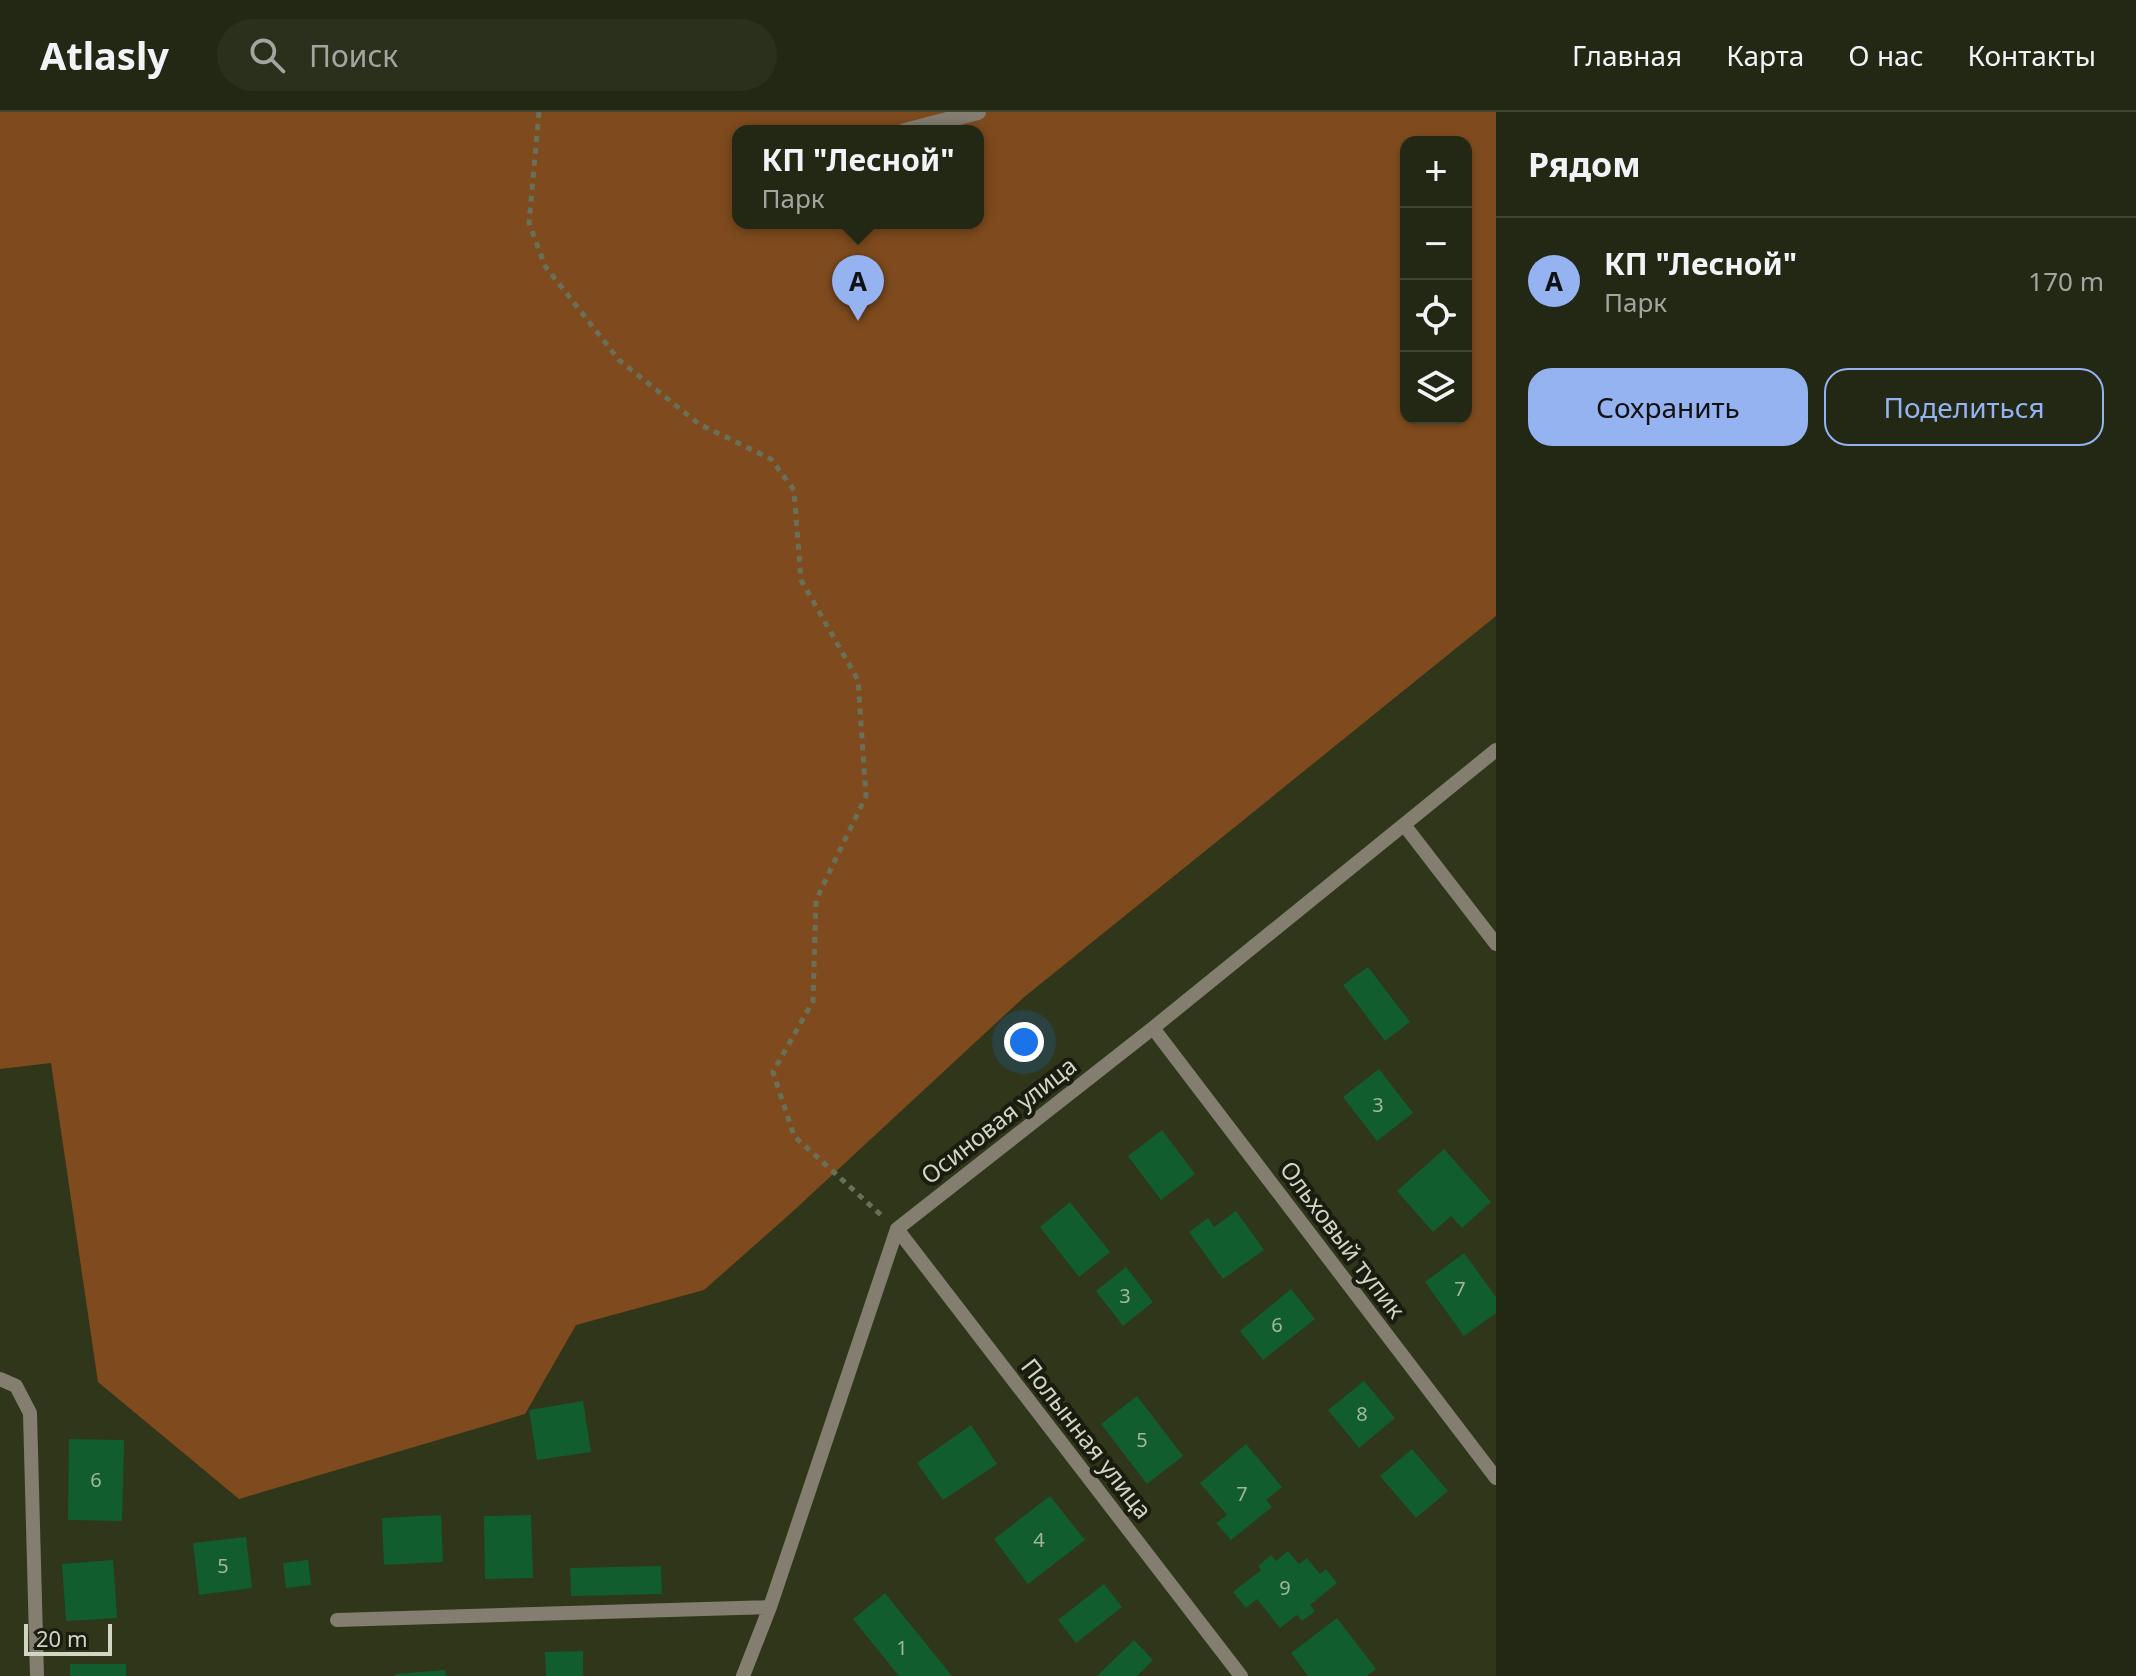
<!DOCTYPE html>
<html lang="ru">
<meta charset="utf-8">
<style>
body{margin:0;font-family:"Noto Sans",sans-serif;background:#2b301d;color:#f1f3f6}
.controls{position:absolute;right:24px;top:24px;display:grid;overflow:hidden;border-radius:16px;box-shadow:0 2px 6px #0004}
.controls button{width:72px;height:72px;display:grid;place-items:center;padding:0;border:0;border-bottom:2px solid #404434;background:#232814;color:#f1f3f6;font:40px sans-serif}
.scale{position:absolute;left:24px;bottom:20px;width:88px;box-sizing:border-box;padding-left:8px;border:4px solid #d0d5c4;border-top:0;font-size:22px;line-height:28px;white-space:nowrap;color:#d0d5c4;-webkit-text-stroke:6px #191c0f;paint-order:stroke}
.you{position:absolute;left:1024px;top:930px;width:28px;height:28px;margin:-20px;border:6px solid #fff;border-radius:50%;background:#1a73e8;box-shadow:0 0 0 12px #1a73e833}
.badge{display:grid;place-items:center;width:52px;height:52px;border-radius:50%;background:#95b2f1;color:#111;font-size:26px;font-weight:700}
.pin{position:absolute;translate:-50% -66px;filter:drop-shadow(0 2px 4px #0008)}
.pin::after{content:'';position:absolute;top:42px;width:28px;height:24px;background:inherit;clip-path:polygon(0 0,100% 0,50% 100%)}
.popup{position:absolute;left:732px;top:13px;width:252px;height:104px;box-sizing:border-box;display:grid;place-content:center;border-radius:16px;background:#232814;filter:drop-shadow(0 2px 6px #0005);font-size:26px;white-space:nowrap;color:#a3a6a0}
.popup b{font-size:30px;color:#f1f3f6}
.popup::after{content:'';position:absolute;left:50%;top:100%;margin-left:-16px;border:16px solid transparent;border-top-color:#232814}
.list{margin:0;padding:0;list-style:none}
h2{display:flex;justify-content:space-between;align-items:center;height:104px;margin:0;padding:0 32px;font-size:34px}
h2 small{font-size:26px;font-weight:400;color:#a3a6a0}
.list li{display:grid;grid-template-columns:52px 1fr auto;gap:24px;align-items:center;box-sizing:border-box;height:128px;padding:0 32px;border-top:2px solid #404434}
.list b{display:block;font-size:30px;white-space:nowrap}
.list p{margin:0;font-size:26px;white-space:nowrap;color:#a3a6a0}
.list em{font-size:26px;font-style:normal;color:#a3a6a0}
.actions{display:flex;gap:16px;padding:24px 32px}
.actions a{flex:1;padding:18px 0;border:2px solid #95b2f1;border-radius:24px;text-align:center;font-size:28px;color:#95b2f1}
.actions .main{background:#95b2f1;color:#111}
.icon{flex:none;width:44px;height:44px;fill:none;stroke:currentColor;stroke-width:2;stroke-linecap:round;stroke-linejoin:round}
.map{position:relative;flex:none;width:1496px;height:1564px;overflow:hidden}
header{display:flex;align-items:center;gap:48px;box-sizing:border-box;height:112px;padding:0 40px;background:#232814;border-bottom:2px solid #404434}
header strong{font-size:38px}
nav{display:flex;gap:44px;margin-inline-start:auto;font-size:28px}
.search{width:560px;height:72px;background:#2b301d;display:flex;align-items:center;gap:20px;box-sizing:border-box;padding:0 28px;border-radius:44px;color:#a3a6a0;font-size:30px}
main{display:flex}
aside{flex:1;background:#232814}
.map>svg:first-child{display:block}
.green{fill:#7f4b1e;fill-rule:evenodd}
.building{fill:#125d2d}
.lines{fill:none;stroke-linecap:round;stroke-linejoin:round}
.path{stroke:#6a7058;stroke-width:5;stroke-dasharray:6 6;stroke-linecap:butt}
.lane{stroke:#847e71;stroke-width:14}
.street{stroke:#847e71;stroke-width:16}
.labels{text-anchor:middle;stroke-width:8;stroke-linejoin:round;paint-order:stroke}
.number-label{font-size:20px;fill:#a0b79e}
.street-label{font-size:24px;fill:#d0d5c4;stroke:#191c0f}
</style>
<header>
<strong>Atlasly</strong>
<div class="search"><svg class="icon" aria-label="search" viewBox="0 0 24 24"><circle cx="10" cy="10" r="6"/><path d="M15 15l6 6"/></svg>Поиск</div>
<nav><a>Главная</a><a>Карта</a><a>О нас</a><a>Контакты</a></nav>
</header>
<main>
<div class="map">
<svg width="1496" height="1564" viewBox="0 0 1496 1564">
<rect width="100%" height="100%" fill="#2f361a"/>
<path class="green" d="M0 0H1496V504L1023 886 790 1102 704 1178 576 1213 525 1302 239 1387 98 1270 51 951 0 957ZM738 19H978V111H738ZM1406 30H1466V306H1406Z"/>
<path class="building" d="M1368 855 1410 910 1385 929 1343 873Z
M1379 957 1413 1001 1377 1029 1343 985Z
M1162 1018 1195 1062 1161 1088 1128 1044Z
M1444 1037 1491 1090 1462 1116 1451 1104 1433 1120 1397 1079Z
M1070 1090 1110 1140 1079 1165 1040 1115Z
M1236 1099 1264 1138 1223 1167 1189 1120 1208 1106 1214 1115Z
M1464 1141 1496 1185V1201L1464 1224 1425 1170Z
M1126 1155 1153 1190 1123 1214 1096 1179Z
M1291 1177 1315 1207 1263 1248 1240 1219Z
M1364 1269 1395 1306 1359 1336 1328 1298Z
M1137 1284 1183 1344 1147 1372 1101 1312Z
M583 1289 591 1340 537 1348 529 1298Z
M971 1313 997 1352 943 1388 917 1351Z
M69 1327 124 1328 122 1409 68 1408Z
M1246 1332 1282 1375 1266 1388 1272 1395 1231 1428 1216 1411 1227 1403 1200 1371Z
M1412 1337 1448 1379 1416 1406 1380 1364Z
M1050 1384 1085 1428 1028 1472 994 1427Z
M441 1403 443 1450 384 1453 382 1406Z
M531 1403 533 1466 485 1467 484 1404Z
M246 1425 252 1476 199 1483 193 1431Z
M1288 1439 1299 1452 1307 1446 1320 1462 1326 1457 1337 1471 1310 1493 1315 1499 1302 1509 1297 1503 1280 1516 1257 1487 1246 1496 1233 1480 1261 1458 1258 1454 1271 1443 1276 1449Z
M113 1448 117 1506 66 1509 62 1452Z
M308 1448 311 1473 286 1476 283 1451Z
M661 1454 662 1482 571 1484 570 1456Z
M1104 1472 1122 1495 1076 1531 1058 1508Z
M885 1481 952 1564H899L853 1507Z
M1337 1506 1376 1557 1367 1564H1308L1291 1541Z
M1134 1528 1153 1548 1137 1564H1097Z
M583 1539V1564H546L545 1540Z
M70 1552H126V1564H70Z
M445 1558 446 1564H395V1562Z"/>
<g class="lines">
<path class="path" d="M539 0 529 111 545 154 619 248 699 312 771 347 794 378 801 468 858 568 866 684 816 788 813 889 773 960 794 1024 881 1103"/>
<path class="lane" d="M1405 714 1496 832
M1153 916 1496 1366
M897 1117 1241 1564
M0 1267 16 1274 30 1301 37 1564
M337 1508 770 1495
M743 1564 770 1495 897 1117 1153 916 1496 638"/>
<path class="street" d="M905 19 978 0"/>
</g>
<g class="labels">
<g class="number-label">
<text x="1378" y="1000">3</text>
<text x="1460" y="1184">7</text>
<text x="1125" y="1191">3</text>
<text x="1277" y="1220">6</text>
<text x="1362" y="1309">8</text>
<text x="1142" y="1335">5</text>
<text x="96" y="1375">6</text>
<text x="1242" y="1389">7</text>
<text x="1039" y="1435">4</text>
<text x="223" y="1461">5</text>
<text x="1285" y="1483">9</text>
<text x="902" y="1543">1</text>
</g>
<g class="street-label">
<text transform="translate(999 1009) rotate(-38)" y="8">Осиновая улица</text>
<text transform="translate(1342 1128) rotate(53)" y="8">Ольховый тупик</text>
<text transform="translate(1086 1327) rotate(52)" y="8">Полынная улица</text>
</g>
</g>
</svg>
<div class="controls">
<button>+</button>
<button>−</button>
<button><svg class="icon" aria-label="locate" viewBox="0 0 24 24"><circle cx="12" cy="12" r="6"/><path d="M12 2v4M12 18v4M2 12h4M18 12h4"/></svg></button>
<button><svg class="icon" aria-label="layers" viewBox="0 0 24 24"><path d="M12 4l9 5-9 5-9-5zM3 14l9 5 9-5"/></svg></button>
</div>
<div class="scale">20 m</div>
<div class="you"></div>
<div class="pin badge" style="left:858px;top:209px">A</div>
<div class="popup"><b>КП &quot;Лесной&quot;</b>Парк</div>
</div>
<aside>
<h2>Рядом<small></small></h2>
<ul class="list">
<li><span class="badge">A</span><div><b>КП &quot;Лесной&quot;</b><p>Парк</p></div><em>170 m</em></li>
</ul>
<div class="actions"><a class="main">Сохранить</a><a>Поделиться</a></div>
</aside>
</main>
